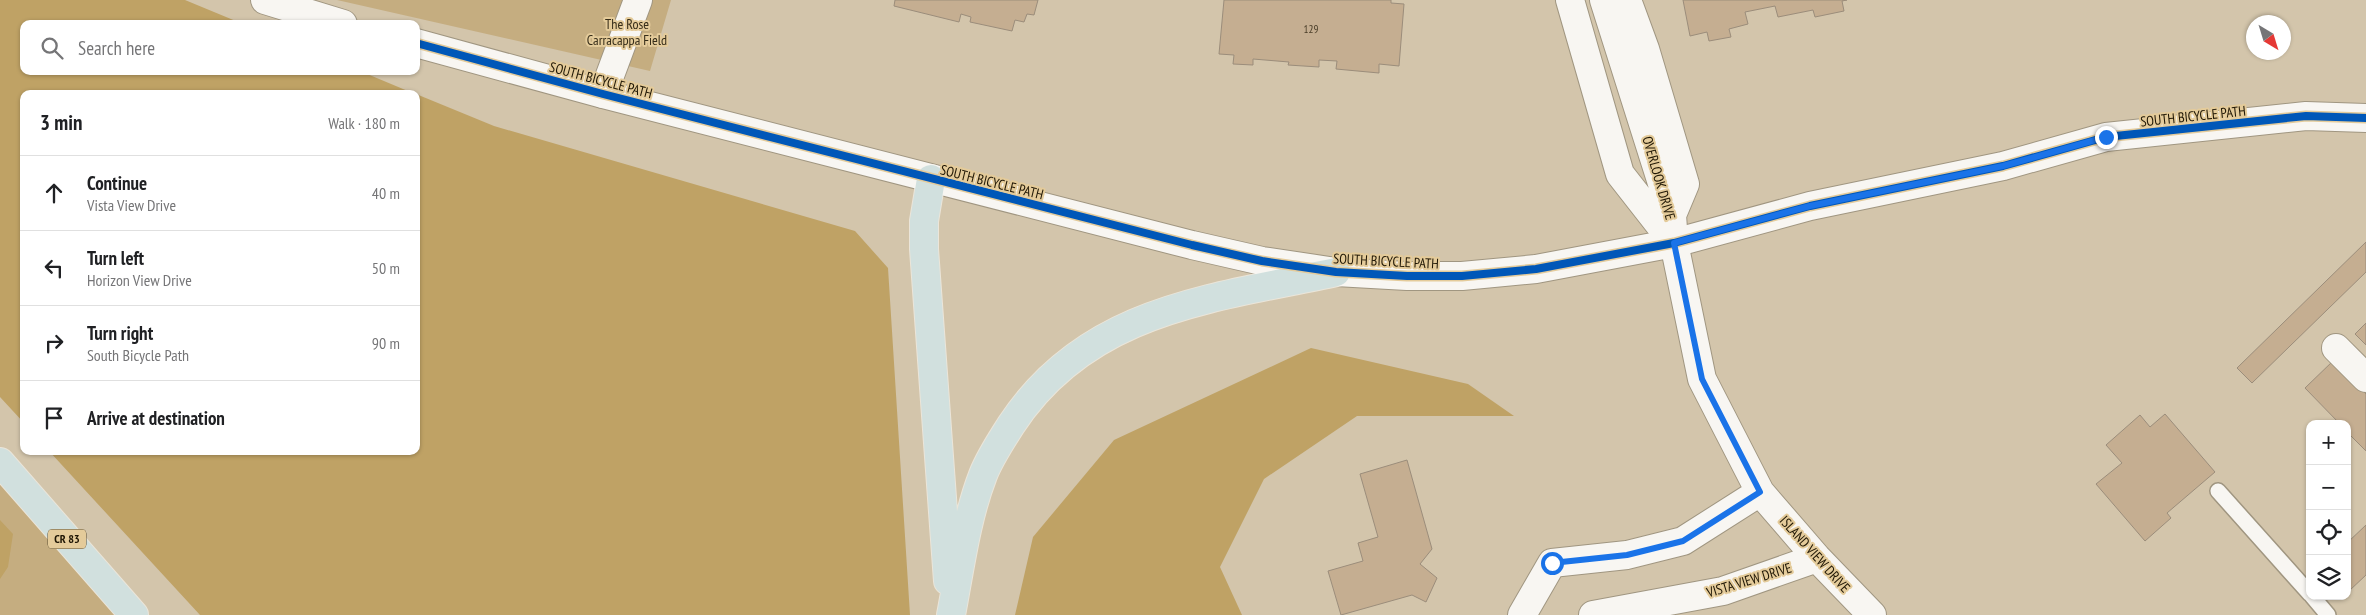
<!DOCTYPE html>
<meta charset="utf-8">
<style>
body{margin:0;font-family:"PT Sans Narrow",sans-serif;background:#f2f2f2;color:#202124}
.controls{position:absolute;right:15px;bottom:15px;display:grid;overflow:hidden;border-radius:10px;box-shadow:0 1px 4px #0004}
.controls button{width:45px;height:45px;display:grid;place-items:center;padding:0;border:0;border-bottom:1px solid #e0e0e0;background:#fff;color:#202124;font:25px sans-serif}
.compass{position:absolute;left:2246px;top:15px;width:45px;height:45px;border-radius:50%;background:#fff;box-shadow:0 1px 4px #0004;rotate:142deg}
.stop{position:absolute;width:15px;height:15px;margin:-11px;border:4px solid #1a73e8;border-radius:50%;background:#fff}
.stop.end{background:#1a73e8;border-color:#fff;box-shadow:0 1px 5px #0008}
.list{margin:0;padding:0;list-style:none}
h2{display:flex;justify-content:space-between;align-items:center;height:65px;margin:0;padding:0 20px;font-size:21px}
h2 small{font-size:16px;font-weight:400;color:#757577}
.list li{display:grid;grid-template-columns:32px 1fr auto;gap:15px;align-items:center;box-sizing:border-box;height:75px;padding:0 20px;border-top:1px solid #e0e0e0}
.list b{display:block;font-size:19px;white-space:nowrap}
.list p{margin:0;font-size:16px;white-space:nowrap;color:#757577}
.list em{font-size:16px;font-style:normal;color:#757577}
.icon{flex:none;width:28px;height:28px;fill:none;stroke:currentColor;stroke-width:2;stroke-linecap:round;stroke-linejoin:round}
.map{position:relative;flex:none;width:2366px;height:615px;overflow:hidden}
.search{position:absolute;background:#fff;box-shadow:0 1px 4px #0004;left:20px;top:20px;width:400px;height:55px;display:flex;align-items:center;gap:12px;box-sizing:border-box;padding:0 18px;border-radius:10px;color:#757577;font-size:19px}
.panel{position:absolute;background:#fff;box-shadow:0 1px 4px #0004;left:20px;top:90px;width:400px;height:365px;border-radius:10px}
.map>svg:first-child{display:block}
.green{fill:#c5ad80}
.forest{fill:#bfa265}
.building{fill:#c5ae91;stroke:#9b8d7b}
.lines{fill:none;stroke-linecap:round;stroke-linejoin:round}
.service-casing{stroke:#a09681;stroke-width:18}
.minor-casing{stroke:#a09681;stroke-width:30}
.tertiary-casing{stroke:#a09681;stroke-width:30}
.trunk-casing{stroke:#ebe5d9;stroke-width:30}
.service{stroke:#f8f6f2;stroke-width:15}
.minor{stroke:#f8f6f2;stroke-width:28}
.tertiary{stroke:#f8f6f2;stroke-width:28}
.trunk{stroke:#d1e0de;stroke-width:28}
.cycleway-casing{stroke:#e4cb9a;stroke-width:11}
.cycleway{stroke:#0057b8;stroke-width:8}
.route{stroke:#1a73e8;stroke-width:6}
.labels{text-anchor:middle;stroke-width:4;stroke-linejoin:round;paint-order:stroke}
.number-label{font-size:11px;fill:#483c27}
.shield{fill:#e4cb9a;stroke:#5a4c31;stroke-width:1}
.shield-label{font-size:12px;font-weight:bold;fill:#1f1604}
.park-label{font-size:14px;fill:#362d19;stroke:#e4cb9a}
.street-label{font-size:14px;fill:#1f1604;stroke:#e4cb9a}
</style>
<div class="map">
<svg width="2366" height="615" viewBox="0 0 2366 615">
<rect width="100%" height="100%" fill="#d3c5ab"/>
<path class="green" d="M337 0H671L650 71Z
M0 462 134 615H0Z"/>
<path class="forest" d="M0 0H185L243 24H24V71H360L415 94H24V423L0 397Z
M416 94 494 126 855 231 888 268 910 615H200L49 451H416Z
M1311 348 1468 384 1514 416H1357L1264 479 1220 567 1242 615H1015L1033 537 1114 440Z
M0 520 13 534 8 567 0 579Z"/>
<path class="building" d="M895 0H1038L1034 15 1027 14 1024 22 1015 20 1012 31 970 22 971 17 961 14 959 22 894 6Z
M1224 0H1391V3L1404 4 1399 66 1379 64V73L1336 69 1337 61 1319 60V67L1288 65 1289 62 1253 59V65L1233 64 1234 55 1219 54Z
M1683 0H1847L1842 1 1844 11 1815 17 1813 10 1778 17 1775 6 1745 12 1748 24 1729 29 1731 37 1709 41 1707 32 1690 36Z
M2366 242V272L2252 383 2237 368Z
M2366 323V345L2355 334Z
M2334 360 2366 394V451L2347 432V424H2340L2305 388Z
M2165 414 2215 472 2167 513 2171 518 2145 541 2096 484 2122 463 2106 445 2140 415 2150 427Z
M1407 460 1432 549 1420 564 1437 578 1426 602 1412 595 1341 615 1328 571 1363 561 1358 543 1378 537 1360 474Z
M2366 525V575L2349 591 2347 588V543Z"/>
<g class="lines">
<g class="service-casing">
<path id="service" d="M2218 491 2310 594
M2312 596 2328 615"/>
</g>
<g class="minor-casing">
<path id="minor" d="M1570 0 1620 174 1674 243
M1604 0 1672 215 1674 243 1702 379 1760 492 1817 558 1872 615
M1627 0 1645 49 1685 184 1672 215
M603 94 638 0
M2336 348 2366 378
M1522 615 1552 563 1627 555 1683 541 1760 492
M1593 615 1723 591 1817 558"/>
</g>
<g class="tertiary-casing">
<path id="tertiary" d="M265 0 343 24
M416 43 603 94 1192 245 1262 261 1336 272 1407 276H1462L1536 269 1674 243 1810 206 2003 166 2106 137 2306 116 2366 118"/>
</g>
<g class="trunk-casing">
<path id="trunk" d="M931 179 924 221V249L948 581
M0 462 134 615
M951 615C960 568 966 519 983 475 990 457 1001 441 1011 425 1087 309 1211 299 1336 272"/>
</g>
<use href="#service" class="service"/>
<use href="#minor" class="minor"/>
<use href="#tertiary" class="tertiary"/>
<use href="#trunk" class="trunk"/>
<g class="cycleway-casing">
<path id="cycleway" d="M416 43 603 94 1192 245 1262 261 1336 272 1407 276H1462L1536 269 1674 243 1810 206 2003 166 2106 137 2306 116 2366 118"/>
</g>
<use href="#cycleway" class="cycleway"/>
</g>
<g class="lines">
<path class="route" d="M1552 563 1627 555 1683 541 1760 492 1702 379 1674 243 1810 206 2003 166 2106 137"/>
</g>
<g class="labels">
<g class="number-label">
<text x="1311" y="33">129</text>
</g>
<rect class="shield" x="48" y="529.5" width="38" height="19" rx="4"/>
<g class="shield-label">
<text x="67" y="543">CR 83</text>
</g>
<g class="park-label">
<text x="627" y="29">The Rose<tspan x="627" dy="16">Carracappa Field</tspan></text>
</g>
<g class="street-label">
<text transform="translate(601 80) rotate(15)" y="5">SOUTH BICYCLE PATH</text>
<text transform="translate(2193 116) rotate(-6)" y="5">SOUTH BICYCLE PATH</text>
<text transform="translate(1659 178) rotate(74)" y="5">OVERLOOK DRIVE</text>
<text transform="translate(992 182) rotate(14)" y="5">SOUTH BICYCLE PATH</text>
<text transform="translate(1386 261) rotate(3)" y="5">SOUTH BICYCLE PATH</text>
<text transform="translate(1815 554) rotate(48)" y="5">ISLAND VIEW DRIVE</text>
<text transform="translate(1749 580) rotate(-17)" y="5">VISTA VIEW DRIVE</text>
</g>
</g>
</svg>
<div class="controls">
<button>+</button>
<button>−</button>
<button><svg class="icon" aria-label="locate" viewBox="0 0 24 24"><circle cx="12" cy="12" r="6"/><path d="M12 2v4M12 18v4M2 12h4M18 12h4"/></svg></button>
<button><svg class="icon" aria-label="layers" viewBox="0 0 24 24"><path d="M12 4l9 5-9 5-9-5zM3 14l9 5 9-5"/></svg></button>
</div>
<svg class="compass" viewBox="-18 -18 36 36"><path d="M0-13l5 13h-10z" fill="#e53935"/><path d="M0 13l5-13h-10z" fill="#757577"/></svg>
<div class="stop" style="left:1552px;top:563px"></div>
<div class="stop end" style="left:2106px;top:137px"></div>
<div class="search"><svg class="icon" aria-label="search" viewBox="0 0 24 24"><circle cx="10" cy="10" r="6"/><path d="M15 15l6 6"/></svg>Search here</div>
<section class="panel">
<h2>3 min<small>Walk · 180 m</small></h2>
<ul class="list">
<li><svg class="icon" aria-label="ahead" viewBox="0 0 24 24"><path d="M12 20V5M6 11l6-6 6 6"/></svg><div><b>Continue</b><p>Vista View Drive</p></div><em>40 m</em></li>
<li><svg class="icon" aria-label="left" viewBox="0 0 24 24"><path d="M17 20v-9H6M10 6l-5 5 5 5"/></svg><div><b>Turn left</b><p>Horizon View Drive</p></div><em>50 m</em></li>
<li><svg class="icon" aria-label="right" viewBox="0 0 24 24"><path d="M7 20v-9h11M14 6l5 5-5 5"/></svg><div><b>Turn right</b><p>South Bicycle Path</p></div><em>90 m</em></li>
<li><svg class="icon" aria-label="arrive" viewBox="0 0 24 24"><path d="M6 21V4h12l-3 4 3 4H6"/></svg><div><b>Arrive at destination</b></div></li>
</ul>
</section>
</div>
